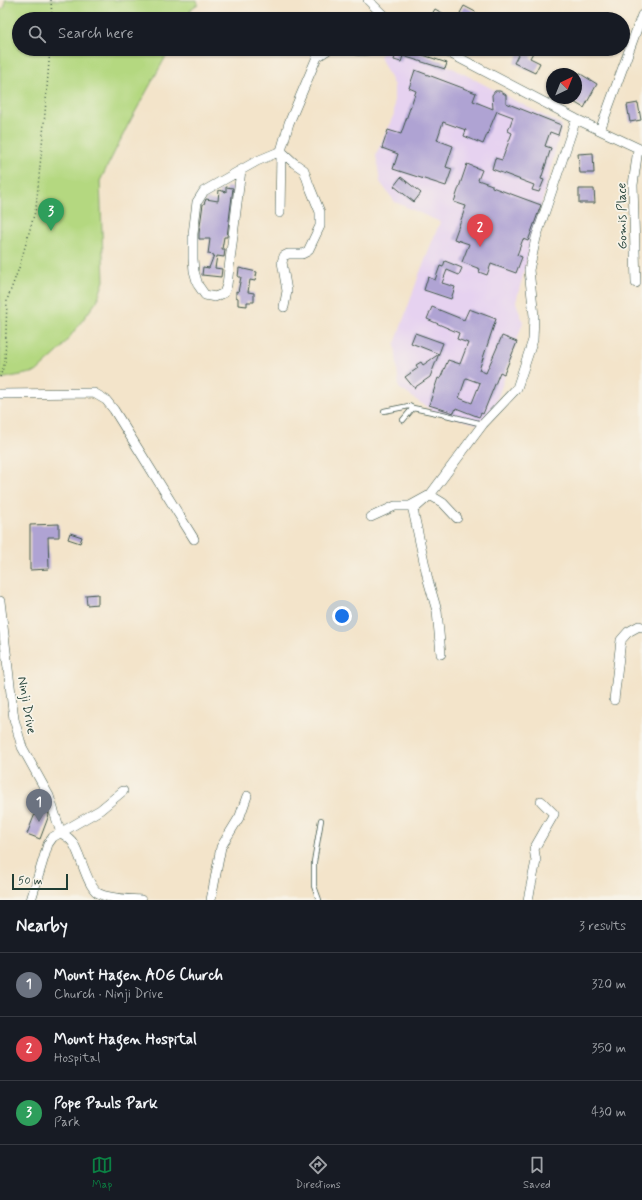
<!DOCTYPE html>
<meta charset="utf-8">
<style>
body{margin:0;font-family:Mynerve,sans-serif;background:#242831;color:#f1f3f6}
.compass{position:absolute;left:546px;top:68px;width:36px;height:36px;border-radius:50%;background:#171b24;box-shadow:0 1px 3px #0004;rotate:43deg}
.scale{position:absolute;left:12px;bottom:10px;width:56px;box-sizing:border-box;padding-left:4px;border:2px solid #1f3d34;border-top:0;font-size:11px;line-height:14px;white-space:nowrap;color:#1f3d34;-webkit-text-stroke:3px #f7f3e8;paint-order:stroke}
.you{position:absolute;left:342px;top:616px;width:14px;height:14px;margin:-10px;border:3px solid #fff;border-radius:50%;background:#1a73e8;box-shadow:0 0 0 6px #1a73e833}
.badge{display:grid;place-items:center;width:26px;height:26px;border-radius:50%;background:#0b8043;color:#fff;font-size:13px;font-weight:700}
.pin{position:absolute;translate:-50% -33px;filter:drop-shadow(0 1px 2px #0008)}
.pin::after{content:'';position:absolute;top:21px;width:14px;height:12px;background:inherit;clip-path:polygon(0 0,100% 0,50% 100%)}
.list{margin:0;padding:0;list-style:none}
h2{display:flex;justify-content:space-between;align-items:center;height:52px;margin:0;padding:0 16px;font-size:17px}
h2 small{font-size:13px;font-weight:400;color:#9ea1a6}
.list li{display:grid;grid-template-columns:26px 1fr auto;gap:12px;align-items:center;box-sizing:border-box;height:64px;padding:0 16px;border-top:1px solid #363941}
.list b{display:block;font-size:15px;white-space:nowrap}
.list p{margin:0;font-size:13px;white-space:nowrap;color:#9ea1a6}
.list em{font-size:13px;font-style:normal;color:#9ea1a6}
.icon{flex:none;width:22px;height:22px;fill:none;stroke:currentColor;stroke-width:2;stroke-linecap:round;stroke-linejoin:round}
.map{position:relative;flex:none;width:642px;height:900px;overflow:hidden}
.search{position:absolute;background:#171b24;box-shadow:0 1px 3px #0004;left:12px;right:12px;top:12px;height:44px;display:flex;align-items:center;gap:10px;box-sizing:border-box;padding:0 14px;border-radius:22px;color:#9ea1a6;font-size:15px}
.sheet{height:244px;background:#171b24}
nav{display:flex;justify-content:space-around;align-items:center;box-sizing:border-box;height:56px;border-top:1px solid #363941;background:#171b24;font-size:11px;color:#9ea1a6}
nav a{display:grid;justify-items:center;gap:2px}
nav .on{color:#0b8043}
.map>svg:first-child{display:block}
.built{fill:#e6d2f0}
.green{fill:#b4d880;stroke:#6a8a5a}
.building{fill:#afa3d3;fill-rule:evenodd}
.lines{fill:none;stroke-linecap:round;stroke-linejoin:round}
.lane-casing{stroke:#3f564a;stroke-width:6}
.street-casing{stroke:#3f564a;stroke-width:10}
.path{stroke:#3f564a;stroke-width:1.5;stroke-dasharray:1 3;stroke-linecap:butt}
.lane{stroke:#fff;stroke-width:4.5}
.street{stroke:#fff;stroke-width:9}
.labels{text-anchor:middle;stroke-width:3.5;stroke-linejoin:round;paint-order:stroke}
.street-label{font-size:13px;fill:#1f3d34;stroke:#f7f3e8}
</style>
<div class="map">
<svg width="642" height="900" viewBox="0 0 642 900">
<rect width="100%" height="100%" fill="#f7f3e8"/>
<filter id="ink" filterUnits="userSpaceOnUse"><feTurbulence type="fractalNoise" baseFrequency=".025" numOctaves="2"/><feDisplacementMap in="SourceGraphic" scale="8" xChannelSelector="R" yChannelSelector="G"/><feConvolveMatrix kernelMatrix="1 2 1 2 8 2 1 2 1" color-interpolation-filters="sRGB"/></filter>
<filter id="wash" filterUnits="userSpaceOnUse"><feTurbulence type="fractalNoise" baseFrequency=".012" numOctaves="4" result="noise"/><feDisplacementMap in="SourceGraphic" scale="16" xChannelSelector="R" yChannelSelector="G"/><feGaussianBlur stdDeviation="0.9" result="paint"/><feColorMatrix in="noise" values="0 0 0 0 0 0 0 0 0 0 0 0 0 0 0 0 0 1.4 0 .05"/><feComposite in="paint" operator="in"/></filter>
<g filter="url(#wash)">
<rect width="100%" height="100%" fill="#f3e4ca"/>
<path class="built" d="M383 49H416L562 125 516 302 523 322 495 406 478 424 434 412 399 388 395 344 420 272 440 222 395 202 380 182 376 155 394 114V86L380 57Z"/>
<path class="green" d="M5 0H197L198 4 192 8 186 19H19V49H170L128 125 100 181 104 281 97 301 59 351 36 372 0 379V10L5 7Z"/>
<g id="blocks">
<path class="building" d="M464 6 489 19H461L463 15 460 13Z
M435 9 453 19H429Z
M397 49H405L447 63 445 69 403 56 401 62 394 60Z
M521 49H535L530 58 540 63 535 73 514 63Z
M415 70 476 93 473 101 493 109 492 95 495 91H500L506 95V103L561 125 558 135 550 132 545 146 551 148 541 179 544 180 539 192 532 190 534 185 492 169 495 158 502 160 512 133 508 131 513 117 497 111 483 144 464 136 466 130 443 122 437 140 453 146 446 167 452 169 446 186 393 169 398 154 382 148 388 130 401 134 416 91 409 88Z
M579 73 597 84 584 108 567 98H576V78Z
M638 103 641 120 630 122 627 105Z
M593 153 594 173H580L578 154Z
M467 164 482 170 478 180 492 185V187L541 205 528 241 523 239 517 255 522 257 516 273 491 264 487 275 479 272 480 269 462 262 469 244 454 239 466 206 454 202Z
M401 177 421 193 414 202 394 186Z
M226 187 233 188 227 237H224L222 249H225L224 257 217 256 215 268 222 269 221 277 202 275 203 267 209 268 214 255 208 254 210 239H199V233L203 204H204L206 199 218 201 219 190 226 192Z
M579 189H594L595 203H579Z
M445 261 462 268 459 275 447 270 442 283 455 287 451 299 424 290 428 277 435 280 440 266 443 267Z
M239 268 257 272 255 281 250 280 248 292 254 293V302H247V306L238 305V298L236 297V291L238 292 241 277H238Z
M432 307 464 320 469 309 496 319 479 370 486 373 502 336 517 342 504 374 500 372 483 414 481 413 479 417 456 408 454 413 429 405 438 378 440 379 448 360 460 364 468 343 457 339 459 333 427 319ZM466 378 480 383 472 403 459 398Z
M415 333 443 343 430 377 414 388 405 377 418 368 416 365 421 362 423 365 439 354 411 343Z
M59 524V537H48L49 569 30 570V525Z
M70 533 82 537 80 543 68 539Z
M98 594V604L87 605 86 595Z
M38 806 47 810 49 815 40 839 27 834Z"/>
</g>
</g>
<g filter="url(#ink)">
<use href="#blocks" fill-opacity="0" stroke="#3f564a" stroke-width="1"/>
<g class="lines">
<g class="lane-casing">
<path id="lane" d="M384 411 409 406 413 408 442 414 483 424
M403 420 413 408
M319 900 314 886V862L321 820"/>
</g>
<g class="street-casing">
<path id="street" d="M368 0 387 19
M351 49 361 51 378 49
M442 49 576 119 642 150
M600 130 642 15
M241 170 204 191 197 202 193 234V259L194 271 198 285 205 295 215 297 224 293 227 285 241 170 257 161 281 151 294 163 304 170 309 185 320 212V226L308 251 302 254H288L284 256 282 262 287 291 284 307
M280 213 281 151 289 123 317 57 329 49
M636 283 633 185 638 149
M0 394 94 393 106 400 114 410 194 539
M371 517 395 506H410L430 495 483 424 517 388 533 340 534 316 529 270 536 238 576 119
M0 601 14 719 22 747 49 796 61 833C66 836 70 838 73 843 81 855 87 886 98 893 108 899 129 899 141 900
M441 654 437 611 428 580 413 510 430 495 443 503 457 518
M614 700 621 640 628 632 639 626 642 627
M31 900 48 844 53 837 100 810 123 791
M211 900 221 847 240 816 247 796
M528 900 536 861 534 849 554 814 541 801"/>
</g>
<path class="path" d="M51 0 52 19
M0 377 5 362 7 300 19 268 36 208 45 113 50 49"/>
<use href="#lane" class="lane"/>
<use href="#street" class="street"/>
</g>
</g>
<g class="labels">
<g class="street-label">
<text transform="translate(621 216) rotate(-91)" y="5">Gomis Place</text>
<text transform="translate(28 705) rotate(80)" y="5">Ninji Drive</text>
</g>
</g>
</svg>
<svg class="compass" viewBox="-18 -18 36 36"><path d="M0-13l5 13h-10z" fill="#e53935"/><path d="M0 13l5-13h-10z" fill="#9ea1a6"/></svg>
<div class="scale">50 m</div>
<div class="you"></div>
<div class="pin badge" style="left:39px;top:822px;background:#6b7280">1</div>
<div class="pin badge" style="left:480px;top:247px;background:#e0444e">2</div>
<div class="pin badge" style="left:51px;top:231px;background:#2e9e5b">3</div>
<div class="search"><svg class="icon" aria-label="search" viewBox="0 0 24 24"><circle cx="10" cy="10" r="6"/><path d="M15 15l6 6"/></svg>Search here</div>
</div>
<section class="sheet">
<h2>Nearby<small>3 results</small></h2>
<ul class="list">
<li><span class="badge" style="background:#6b7280">1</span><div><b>Mount Hagen AOG Church</b><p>Church · Ninji Drive</p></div><em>320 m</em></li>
<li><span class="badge" style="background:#e0444e">2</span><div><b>Mount Hagen Hospital</b><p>Hospital</p></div><em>350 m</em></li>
<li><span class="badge" style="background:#2e9e5b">3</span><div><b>Pope Pauls Park</b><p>Park</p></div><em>430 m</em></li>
</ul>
</section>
<nav>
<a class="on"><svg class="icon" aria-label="map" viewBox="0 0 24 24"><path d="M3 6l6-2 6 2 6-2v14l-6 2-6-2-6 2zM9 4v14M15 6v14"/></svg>Map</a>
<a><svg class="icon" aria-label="directions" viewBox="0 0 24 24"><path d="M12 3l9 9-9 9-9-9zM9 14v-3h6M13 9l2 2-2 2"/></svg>Directions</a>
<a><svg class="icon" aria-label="saved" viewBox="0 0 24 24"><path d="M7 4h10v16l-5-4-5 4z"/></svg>Saved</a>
</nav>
